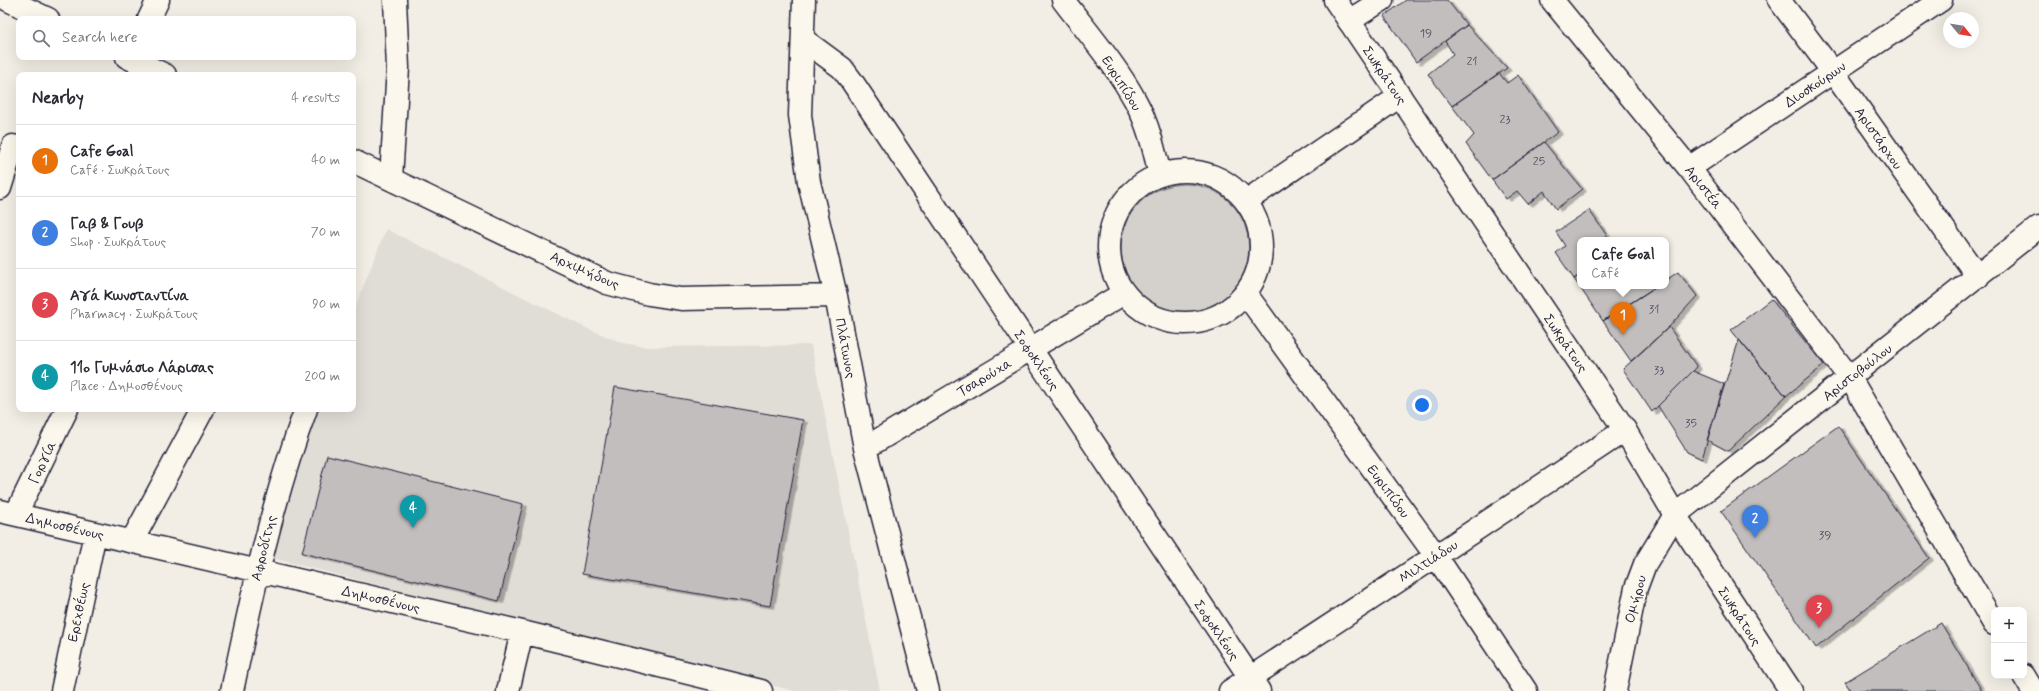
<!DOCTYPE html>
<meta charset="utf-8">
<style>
body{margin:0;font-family:Mynerve,sans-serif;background:#f7f7f7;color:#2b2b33}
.controls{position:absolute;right:12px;bottom:12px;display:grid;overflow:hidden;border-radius:8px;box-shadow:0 4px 16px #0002}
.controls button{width:36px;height:36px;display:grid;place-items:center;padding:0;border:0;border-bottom:1px solid #e1e1e2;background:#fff;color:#2b2b33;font:20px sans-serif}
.compass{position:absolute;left:1943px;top:12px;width:36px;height:36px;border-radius:50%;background:#fff;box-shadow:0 4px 16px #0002;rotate:120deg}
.you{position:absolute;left:1422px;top:405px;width:14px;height:14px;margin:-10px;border:3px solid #fff;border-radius:50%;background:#1a73e8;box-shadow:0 0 0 6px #1a73e833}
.badge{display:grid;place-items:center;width:26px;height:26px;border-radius:50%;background:#7c3aed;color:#fff;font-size:13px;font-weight:700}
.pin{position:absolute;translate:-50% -33px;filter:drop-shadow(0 1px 2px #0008)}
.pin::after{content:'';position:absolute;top:21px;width:14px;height:12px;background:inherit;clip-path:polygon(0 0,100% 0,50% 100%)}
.popup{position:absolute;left:1577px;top:237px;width:92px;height:52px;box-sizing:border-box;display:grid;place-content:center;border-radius:8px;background:#fff;filter:drop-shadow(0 1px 3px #0005);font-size:13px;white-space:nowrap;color:#7c7c81}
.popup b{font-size:15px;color:#2b2b33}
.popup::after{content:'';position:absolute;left:50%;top:100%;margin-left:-8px;border:8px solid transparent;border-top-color:#fff}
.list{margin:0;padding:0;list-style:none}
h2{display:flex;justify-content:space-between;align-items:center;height:52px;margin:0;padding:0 16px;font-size:17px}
h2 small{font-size:13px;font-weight:400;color:#7c7c81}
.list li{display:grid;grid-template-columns:26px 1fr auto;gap:12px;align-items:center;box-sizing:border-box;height:72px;padding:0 16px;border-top:1px solid #e1e1e2}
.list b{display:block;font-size:15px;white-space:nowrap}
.list p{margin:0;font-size:13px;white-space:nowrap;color:#7c7c81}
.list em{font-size:13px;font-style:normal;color:#7c7c81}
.icon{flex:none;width:22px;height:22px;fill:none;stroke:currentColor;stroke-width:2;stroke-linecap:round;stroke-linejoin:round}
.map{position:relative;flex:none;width:2039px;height:691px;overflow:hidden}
.search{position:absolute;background:#fff;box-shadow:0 4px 16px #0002;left:16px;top:16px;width:340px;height:44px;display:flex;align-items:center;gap:10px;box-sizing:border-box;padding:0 14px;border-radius:8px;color:#7c7c81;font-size:15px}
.panel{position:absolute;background:#fff;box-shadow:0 4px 16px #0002;left:16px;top:72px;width:340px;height:340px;border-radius:8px}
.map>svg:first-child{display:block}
.built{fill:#e0dcd6}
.green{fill:#d4d1cc;stroke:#7b7a84}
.building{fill:#c2bebe;stroke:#22223b;filter:url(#shadow)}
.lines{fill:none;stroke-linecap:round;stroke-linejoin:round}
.minor-casing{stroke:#22223b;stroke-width:25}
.major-casing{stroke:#22223b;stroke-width:25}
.minor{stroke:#fbf7ec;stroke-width:22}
.major{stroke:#fbf7ec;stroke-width:22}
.labels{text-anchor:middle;stroke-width:4;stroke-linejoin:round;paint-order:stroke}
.number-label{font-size:12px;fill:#4a495c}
.street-label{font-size:14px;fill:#22223b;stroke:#fbf7ec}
</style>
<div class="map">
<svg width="2039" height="691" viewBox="0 0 2039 691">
<defs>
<filter id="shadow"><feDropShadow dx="4.5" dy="2.5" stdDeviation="0" flood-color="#0004"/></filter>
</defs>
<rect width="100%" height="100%" fill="#f2eee5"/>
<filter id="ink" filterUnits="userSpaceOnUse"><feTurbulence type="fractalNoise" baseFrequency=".025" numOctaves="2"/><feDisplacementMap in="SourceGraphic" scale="8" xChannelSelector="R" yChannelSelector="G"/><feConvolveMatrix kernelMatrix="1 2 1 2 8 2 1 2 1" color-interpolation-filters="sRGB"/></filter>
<g filter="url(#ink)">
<path class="built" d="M386 229 586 328 623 343 647 347 811 345 880 691H794L268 557 316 409H353V313Z"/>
<path class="green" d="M1121 248a64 64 0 1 1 128 0a64 64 0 1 1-128 0Z"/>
<path class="building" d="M1406 0H1447L1467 25 1416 62 1384 16Z
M1467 25 1507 68 1452 106 1428 74 1453 54 1445 41Z
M1499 73 1507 83 1518 75 1558 132 1492 180 1466 144 1474 135 1452 106Z
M1544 142 1582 189 1556 209 1544 191 1528 204 1517 191 1506 199 1492 180Z
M1589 210 1610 240H1580V275L1574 279 1556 253 1565 246 1556 232Z
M1678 272 1697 296 1669 327 1631 361 1603 321 1657 286H1666V280Z
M1580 275V286H1657L1603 321 1574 279Z
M1771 299 1824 365 1786 396 1731 330Z
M1669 327 1697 367 1652 412 1623 369Z
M1739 340 1786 396 1728 451 1707 440Z
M1693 371 1724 384 1702 459 1687 452 1658 406Z
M615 387 803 420 770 606 582 574Z
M1838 426 1929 558 1816 648 1721 511Z
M327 455 523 504 499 601 302 553Z
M1941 623 1982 691H1851L1845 682Z"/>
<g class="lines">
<g class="minor-casing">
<path id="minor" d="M8 0 48 19
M804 0 800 115 809 182 836 296 865 448 928 691
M1063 0C1088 33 1115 64 1135 100 1148 123 1154 149 1160 175
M1552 0 1689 168 1850 378 1994 624
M1779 0 1833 72 1978 277
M149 19 158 0
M1349 21 1382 0
M804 40 842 68 851 80 1259 691
M127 57 165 75
M353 161 607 283 649 294 681 299 836 296
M1689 168 1941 0
M1109 247a76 76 0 1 1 152 0a76 76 0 1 1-152 0Z
M391 178 398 68 395 0
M0 188 13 146
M1246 201 1400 96
M1246 294 1436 556 1526 691
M865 448 1124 293
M0 511 522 632 761 691
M16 514 67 409
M132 541 203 409
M2024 676 2033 691
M62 691 95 533
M232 691C252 595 272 501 306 409
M508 691 522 632
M1230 691 1436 556 1625 430
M1615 691 1636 588 1645 564 1675 515 2039 227"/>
</g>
<g class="major-casing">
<path id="major" d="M1335 0 1625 430 1675 515 1791 691"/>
</g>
<use href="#minor" class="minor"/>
<use href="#major" class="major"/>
</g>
</g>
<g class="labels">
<g class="number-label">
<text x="1426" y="37">19</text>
<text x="1472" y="65">21</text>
<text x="1505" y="123">23</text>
<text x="1539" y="165">25</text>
<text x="1654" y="313">31</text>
<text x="1659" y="374">33</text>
<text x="1691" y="427">35</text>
<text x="1825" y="539">39</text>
</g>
<g class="street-label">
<text transform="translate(1385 75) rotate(56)" y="5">Σωκράτους</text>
<text transform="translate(1122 83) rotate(58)" y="5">Ευριπίδου</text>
<text transform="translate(1815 84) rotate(-34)" y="5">Διοσκούρων</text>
<text transform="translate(1879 138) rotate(55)" y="5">Αριστάρχου</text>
<text transform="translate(1704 187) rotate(52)" y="5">Αριστέα</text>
<text transform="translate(585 270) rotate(24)" y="5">Αρχιμήδους</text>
<text transform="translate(1566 343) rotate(56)" y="5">Σωκράτους</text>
<text transform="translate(846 348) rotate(79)" y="5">Πλάτωνος</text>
<text transform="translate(1037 360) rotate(56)" y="5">Σοφοκλέους</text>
<text transform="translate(1857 372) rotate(-38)" y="5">Αριστοβούλου</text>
<text transform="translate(984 377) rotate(-31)" y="5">Τσαρούχα</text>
<text transform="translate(42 462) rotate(-64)" y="5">Γοργία</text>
<text transform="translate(1389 491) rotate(54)" y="5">Ευριπίδου</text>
<text transform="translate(65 526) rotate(13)" y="5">Δημοσθένους</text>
<text transform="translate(263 548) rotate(-76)" y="5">Αφροδίτης</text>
<text transform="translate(1428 561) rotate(-33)" y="5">Μιλτιάδου</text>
<text transform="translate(381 599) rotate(13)" y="5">Δημοσθένους</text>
<text transform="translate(1635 599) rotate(-75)" y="5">Ομήρου</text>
<text transform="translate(78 612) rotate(-78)" y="5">Ερεχθέως</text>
<text transform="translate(1740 616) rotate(57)" y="5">Σωκράτους</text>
<text transform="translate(1217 630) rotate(56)" y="5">Σοφοκλέους</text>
</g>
</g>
</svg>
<div class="controls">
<button>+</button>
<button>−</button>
</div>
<svg class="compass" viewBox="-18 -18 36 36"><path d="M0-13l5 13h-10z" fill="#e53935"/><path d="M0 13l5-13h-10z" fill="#7c7c81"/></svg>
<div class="you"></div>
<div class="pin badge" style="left:1623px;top:335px;background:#e8710a">1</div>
<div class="popup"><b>Cafe Goal</b>Café</div>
<div class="pin badge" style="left:1755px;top:538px;background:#3f7fe0">2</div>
<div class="pin badge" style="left:1819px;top:628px;background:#e0444e">3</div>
<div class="pin badge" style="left:413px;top:528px;background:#0f9aa8">4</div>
<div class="search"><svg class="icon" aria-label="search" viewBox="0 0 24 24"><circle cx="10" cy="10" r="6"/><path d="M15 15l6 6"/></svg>Search here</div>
<section class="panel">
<h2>Nearby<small>4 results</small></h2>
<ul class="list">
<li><span class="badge" style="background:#e8710a">1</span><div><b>Cafe Goal</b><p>Café · Σωκράτους</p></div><em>40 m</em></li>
<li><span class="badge" style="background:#3f7fe0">2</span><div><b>Γαβ &amp; Γουβ</b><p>Shop · Σωκράτους</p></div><em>70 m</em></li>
<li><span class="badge" style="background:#e0444e">3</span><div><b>Αγά Κωνσταντίνα</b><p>Pharmacy · Σωκράτους</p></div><em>90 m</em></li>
<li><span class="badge" style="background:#0f9aa8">4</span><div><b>11ο Γυμνάσιο Λάρισας</b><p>Place · Δημοσθένους</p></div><em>200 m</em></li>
</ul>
</section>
</div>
